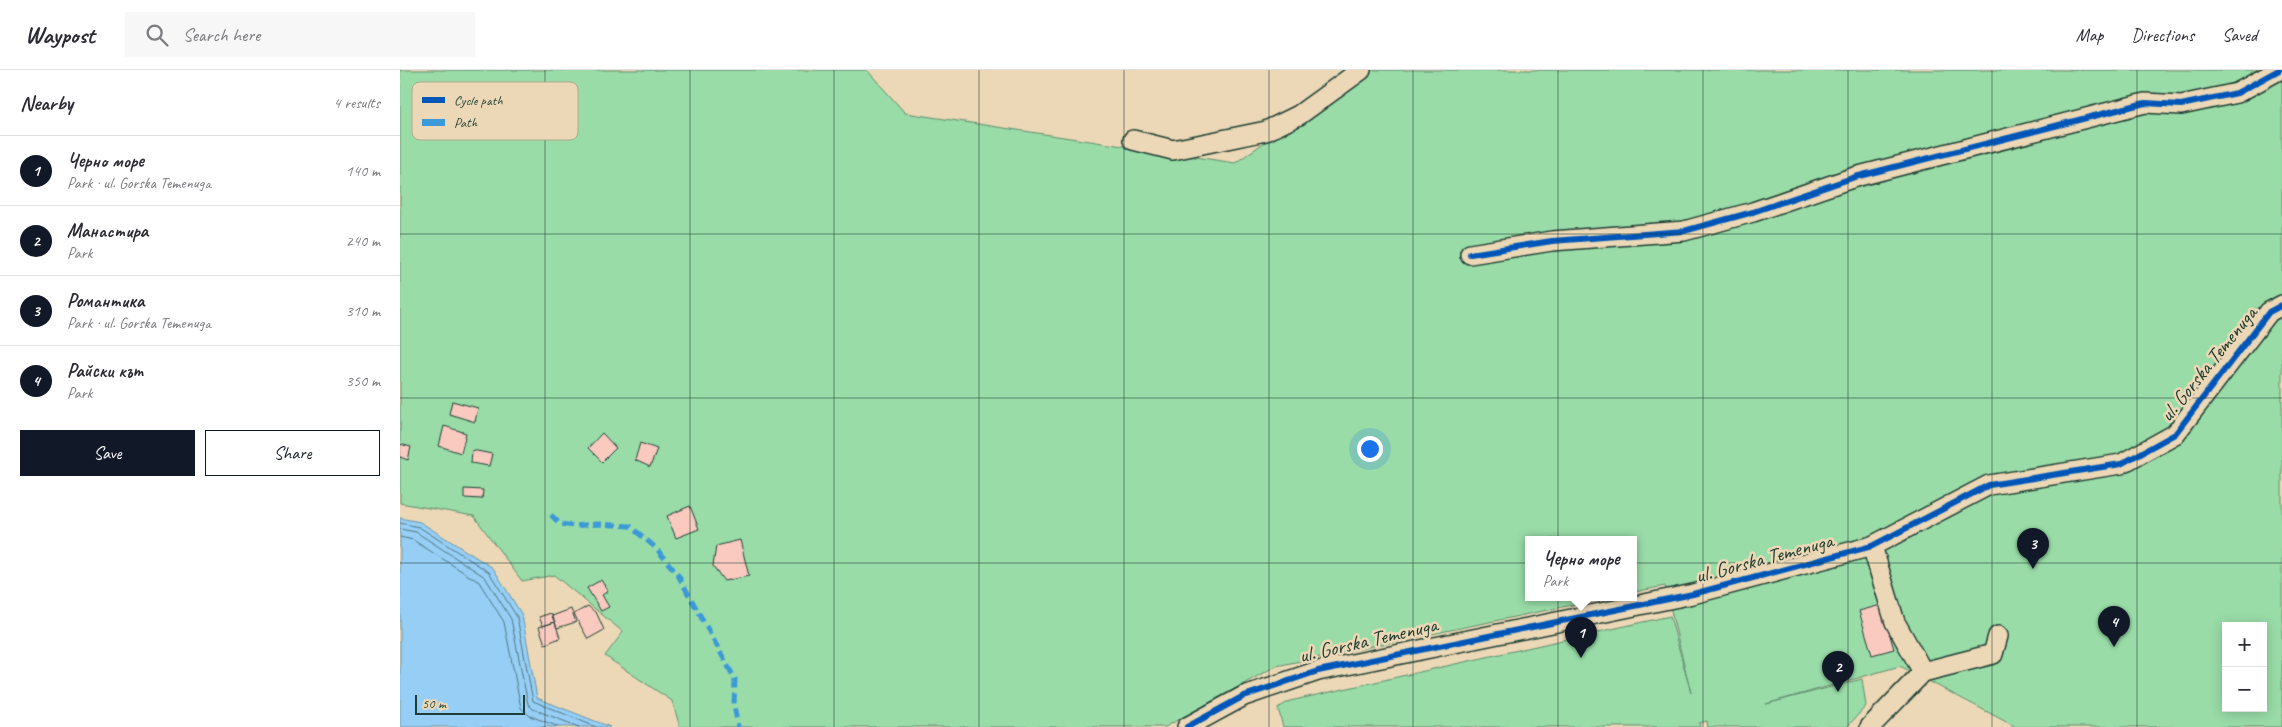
<!DOCTYPE html>
<meta charset="utf-8">
<style>
body{margin:0;font-family:Caveat,sans-serif;background:#f7f7f7;color:#2b2b33}
.controls{position:absolute;right:15px;bottom:15px;display:grid;overflow:hidden;border-radius:0px;box-shadow:0 2px 12px #0003}
.controls button{width:45px;height:45px;display:grid;place-items:center;padding:0;border:0;border-bottom:1px solid #e1e1e2;background:#fff;color:#2b2b33;font:25px sans-serif}
.scale{position:absolute;left:15px;bottom:12px;width:110px;box-sizing:border-box;padding-left:5px;border:2px solid #1f3d34;border-top:0;font-size:14px;line-height:18px;white-space:nowrap;color:#1f3d34;-webkit-text-stroke:4px #ecd8b6;paint-order:stroke}
.you{position:absolute;left:969px;top:378px;width:18px;height:18px;margin:-12px;border:4px solid #fff;border-radius:50%;background:#1a73e8;box-shadow:0 0 0 8px #1a73e833}
.badge{display:grid;place-items:center;width:32px;height:32px;border-radius:50%;background:#111827;color:#fff;font-size:16px;font-weight:700}
.pin{position:absolute;translate:-50% -41px;filter:drop-shadow(0 1px 2px #0008)}
.pin::after{content:'';position:absolute;top:26px;width:18px;height:15px;background:inherit;clip-path:polygon(0 0,100% 0,50% 100%)}
.popup{position:absolute;left:1125px;top:466px;width:112px;height:65px;box-sizing:border-box;display:grid;place-content:center;border-radius:0px;background:#fff;filter:drop-shadow(0 1px 4px #0005);font-size:16px;white-space:nowrap;color:#7c7c81}
.popup b{font-size:19px;color:#2b2b33}
.popup::after{content:'';position:absolute;left:50%;top:100%;margin-left:-10px;border:10px solid transparent;border-top-color:#fff}
.list{margin:0;padding:0;list-style:none}
h2{display:flex;justify-content:space-between;align-items:center;height:65px;margin:0;padding:0 20px;font-size:21px}
h2 small{font-size:16px;font-weight:400;color:#7c7c81}
.list li{display:grid;grid-template-columns:32px 1fr auto;gap:15px;align-items:center;box-sizing:border-box;height:70px;padding:0 20px;border-top:1px solid #e1e1e2}
.list b{display:block;font-size:19px;white-space:nowrap}
.list p{margin:0;font-size:16px;white-space:nowrap;color:#7c7c81}
.list em{font-size:16px;font-style:normal;color:#7c7c81}
.actions{display:flex;gap:10px;padding:15px 20px}
.actions a{flex:1;padding:11px 0;border:1px solid #111827;border-radius:0px;text-align:center;font-size:18px;color:#111827}
.actions .main{background:#111827;color:#fff}
.icon{flex:none;width:28px;height:28px;fill:none;stroke:currentColor;stroke-width:2;stroke-linecap:round;stroke-linejoin:round}
.map{position:relative;flex:none;width:1882px;height:657px;overflow:hidden}
header{display:flex;align-items:center;gap:30px;box-sizing:border-box;height:70px;padding:0 25px;background:#fff;border-bottom:1px solid #e1e1e2}
header strong{font-size:24px}
nav{display:flex;gap:28px;margin-inline-start:auto;font-size:18px}
.search{width:350px;height:45px;background:#f7f7f7;display:flex;align-items:center;gap:12px;box-sizing:border-box;padding:0 18px;border-radius:0px;color:#7c7c81;font-size:19px}
main{display:flex}
aside{flex:1;background:#fff}
.map>svg:first-child{display:block}
.green{fill:#99dca8;stroke:#5c8c6e;fill-rule:evenodd}
.water{fill:#96cef5;stroke:#6694a8}
.lines{fill:none;stroke-linecap:round;stroke-linejoin:round}
.shore{stroke:#4f7781;stroke-width:1}
.building{fill:#facac0;stroke:#1f3d34}
.minor-casing{stroke:#1f3d34;stroke-width:22}
.minor{stroke:#ecd8b6;stroke-width:19}
.quiet{stroke:#3a99d8;stroke-width:5;stroke-dasharray:10 5;stroke-linecap:butt}
.cycleway-casing{stroke:#ecd8b6;stroke-width:9}
.cycleway{stroke:#0057b8;stroke-width:6}
.grid{fill:none;stroke:#1f3d34;stroke-width:1;stroke-opacity:0.55}
.labels{text-anchor:middle;stroke-width:5;stroke-linejoin:round;paint-order:stroke}
.street-label{font-size:21px;fill:#1f3d34;stroke:#ecd8b6}
.key{fill:#ecd8b6;stroke:#aeaa8f;stroke-width:1}
.key-label{font-size:14px;fill:#1f3d34}
</style>
<header>
<strong>Waypost</strong>
<div class="search"><svg class="icon" aria-label="search" viewBox="0 0 24 24"><circle cx="10" cy="10" r="6"/><path d="M15 15l6 6"/></svg>Search here</div>
<nav><a>Map</a><a>Directions</a><a>Saved</a></nav>
</header>
<main>
<aside>
<h2>Nearby<small>4 results</small></h2>
<ul class="list">
<li><span class="badge">1</span><div><b>Черно море</b><p>Park · ul. Gorska Temenuga</p></div><em>140 m</em></li>
<li><span class="badge">2</span><div><b>Манастира</b><p>Park</p></div><em>240 m</em></li>
<li><span class="badge">3</span><div><b>Романтика</b><p>Park · ul. Gorska Temenuga</p></div><em>310 m</em></li>
<li><span class="badge">4</span><div><b>Райски кът</b><p>Park</p></div><em>350 m</em></li>
</ul>
<div class="actions"><a class="main">Save</a><a>Share</a></div>
</aside>
<div class="map">
<svg width="1882" height="657" viewBox="0 0 1882 657">
<rect width="100%" height="100%" fill="#ecd8b6"/>
<filter id="ink" filterUnits="userSpaceOnUse"><feTurbulence type="fractalNoise" baseFrequency=".02" numOctaves="2"/><feDisplacementMap in="SourceGraphic" scale="10" xChannelSelector="R" yChannelSelector="G"/><feConvolveMatrix kernelMatrix="1 2 1 2 8 2 1 2 1" color-interpolation-filters="sRGB"/></filter>
<g filter="url(#ink)">
<path class="green" d="M0 0H467L505 43 835 93 968 0H1882V657H1616L1500 596 1366 634 1462 609 1466 636 1447 657H1308L1307 651 1299 653 1300 657H883L878 638 890 631 1270 546 1291 623 1265 516 1234 522V469H1128V527H1211L876 596 765 657H280L272 631 205 586 223 562 154 505 122 511 74 446 0 433ZM1826 556H1863V638H1826Z"/>
<path class="water" d="M0 448 20 452 93 498 122 545 137 628 210 657H0Z"/>
<g class="lines">
<path class="shore" d="M0 453 19 457 89 502 117 547 133 631 196 657
M0 459 16 462 85 507 111 549 128 634 133 639 179 657
M0 467 13 470 79 512 104 552 121 638 130 646 159 657"/>
</g>
<path class="building" d="M52 331 78 338 75 352 49 344Z
M44 356 66 363 61 383 39 376Z
M202 363 216 378 202 392 188 378Z
M240 373 257 379 250 397 235 390Z
M0 374 11 377 8 390 0 387Z
M72 380 92 384 89 396 71 393Z
M64 419 83 420 82 429 64 428Z
M290 436 299 459 276 468 267 446Z
M340 470 349 506 324 511 313 496 316 476Z
M201 510 208 521 202 525 209 537 201 541 187 518Z
M1481 535 1494 579 1472 585 1459 541Z
M188 536 197 544 204 560 188 569 174 544Z
M171 539 176 552 157 558 152 546Z
M151 543 155 552 143 556 139 547Z
M155 552 160 568 145 574 139 557Z"/>
<g class="lines">
<g class="minor-casing">
<path id="minor" d="M733 70 773 80 866 61 899 45 961 0
M1070 184 1152 171 1284 161 1353 142 1455 107 1745 33 1781 35 1837 23 1879 0
M1472 476 1495 552 1523 602
M787 657 844 626 918 601 1293 524 1472 476 1589 415 1721 394 1775 364 1869 242 1882 235
M1470 657 1523 602 1593 584 1598 566"/>
</g>
<use href="#minor" class="minor"/>
<path class="quiet" d="M151 445 160 454 174 456 197 454 230 456 256 478 278 505 335 609 334 635 338 657"/>
<g class="cycleway-casing">
<path id="cycleway" d="M1070 184 1152 171 1284 161 1353 142 1455 107 1745 33 1781 35 1837 23 1879 0
M787 657 844 626 918 601 1293 524 1472 476 1589 415 1721 394 1775 364 1869 242 1882 235"/>
</g>
<use href="#cycleway" class="cycleway"/>
</g>
</g>
<path class="grid" d="M145 0V657M290 0V657M434 0V657M579 0V657M724 0V657M869 0V657M1013 0V657M1158 0V657M1303 0V657M1448 0V657M1592 0V657M1737 0V657M0 164H1882M0 328H1882M0 493H1882"/>
<g class="labels">
<g class="street-label">
<text transform="translate(1808 294) rotate(-51)" y="7">ul. Gorska Temenuga</text>
<text transform="translate(1364 488) rotate(-15)" y="7">ul. Gorska Temenuga</text>
<text transform="translate(968 570) rotate(-13)" y="7">ul. Gorska Temenuga</text>
</g>
</g>
<rect x="12" y="12" width="166" height="58" rx="8" class="key"/>
<rect x="22" y="27" width="23" height="6" fill="#0057b8"/>
<rect x="22" y="49" width="23" height="7" fill="#3a99d8"/>
<g class="key-label">
<text x="54" y="35">Cycle path</text>
<text x="54" y="57">Path</text>
</g>
</svg>
<div class="controls">
<button>+</button>
<button>−</button>
</div>
<div class="scale">50 m</div>
<div class="you"></div>
<div class="pin badge" style="left:1181px;top:588px">1</div>
<div class="popup"><b>Черно море</b>Park</div>
<div class="pin badge" style="left:1438px;top:622px">2</div>
<div class="pin badge" style="left:1633px;top:499px">3</div>
<div class="pin badge" style="left:1714px;top:577px">4</div>
</div>
</main>
